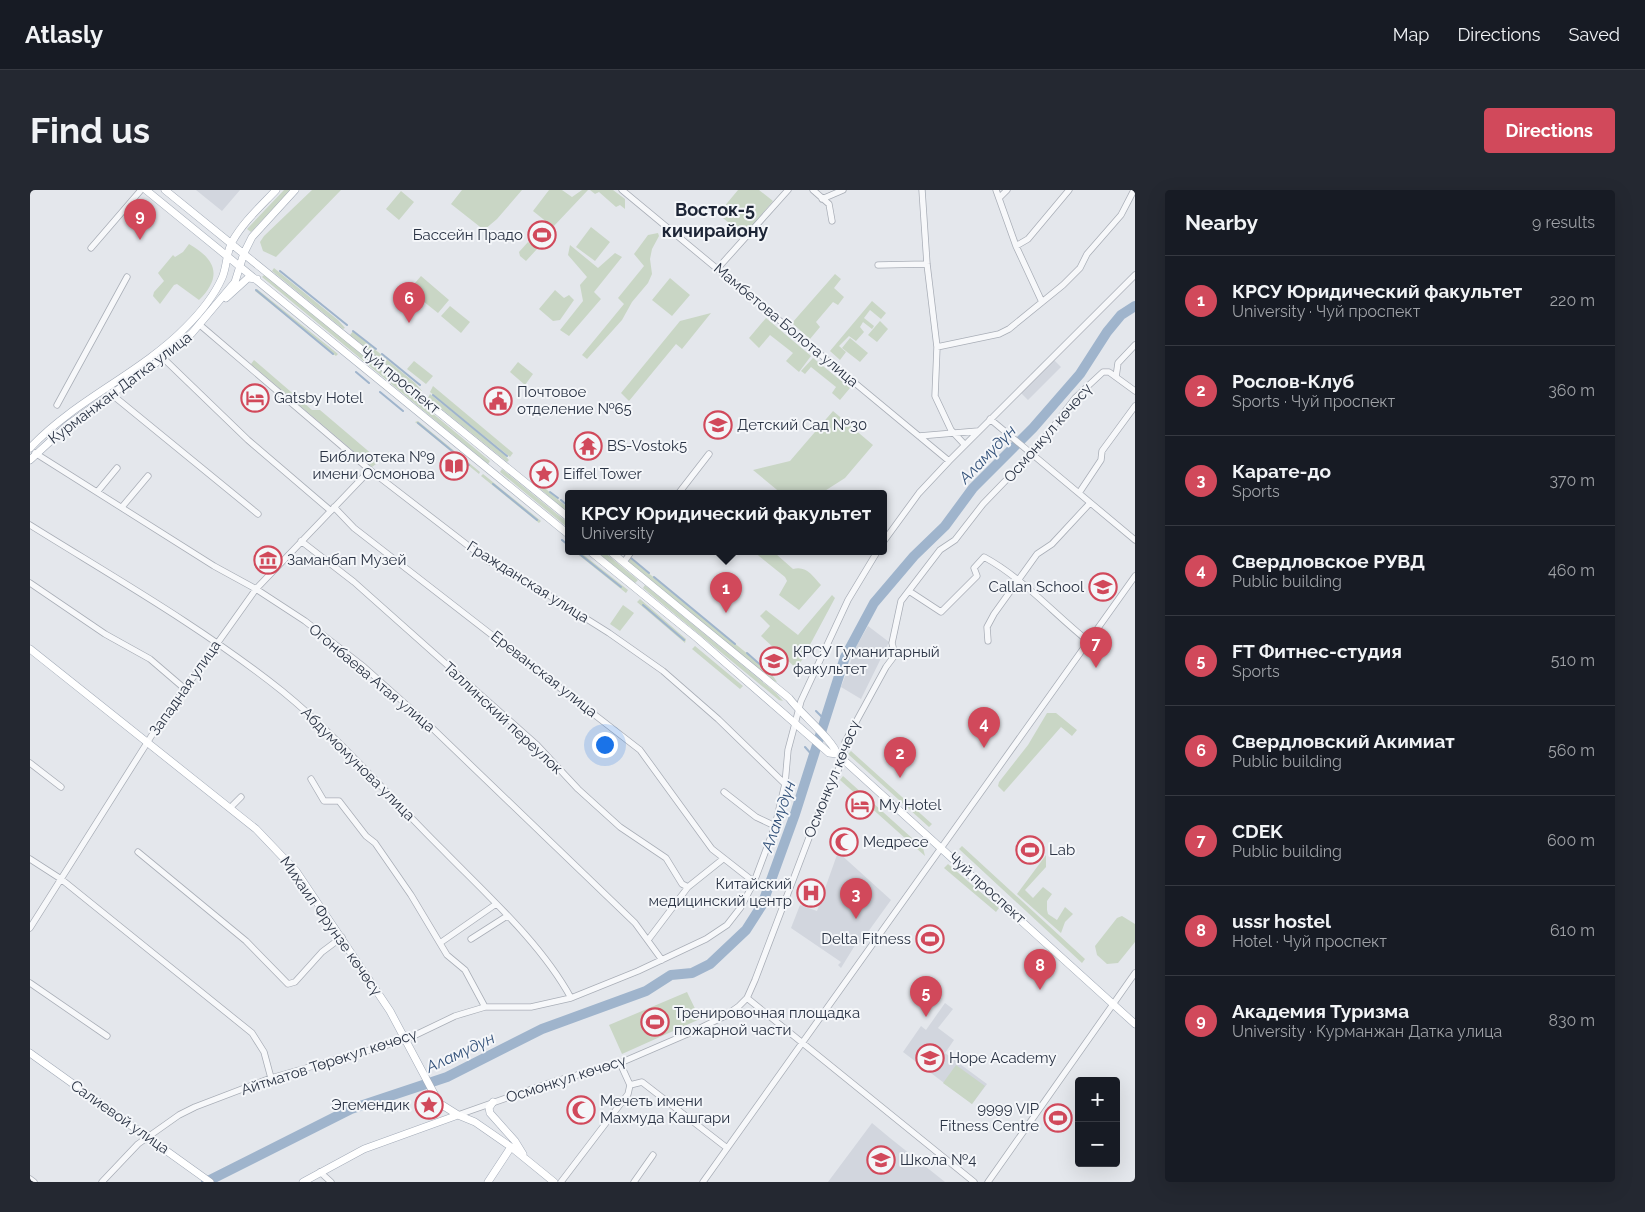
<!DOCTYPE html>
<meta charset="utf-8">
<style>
body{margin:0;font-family:Raleway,sans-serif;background:#242831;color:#f1f3f6}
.controls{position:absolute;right:15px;bottom:15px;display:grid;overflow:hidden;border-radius:5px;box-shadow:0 5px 20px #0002}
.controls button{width:45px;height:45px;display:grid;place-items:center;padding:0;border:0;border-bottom:1px solid #363941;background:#171b24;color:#f1f3f6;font:25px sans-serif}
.you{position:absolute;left:574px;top:554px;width:18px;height:18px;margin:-12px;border:4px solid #fff;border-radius:50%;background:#1a73e8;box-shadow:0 0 0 8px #1a73e833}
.badge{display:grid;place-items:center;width:32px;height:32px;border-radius:50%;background:#d1495b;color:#fff;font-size:16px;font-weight:700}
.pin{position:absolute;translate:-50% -41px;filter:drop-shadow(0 1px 2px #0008)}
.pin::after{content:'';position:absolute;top:26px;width:18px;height:15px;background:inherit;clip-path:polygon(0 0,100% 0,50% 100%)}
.popup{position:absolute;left:535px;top:300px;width:322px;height:65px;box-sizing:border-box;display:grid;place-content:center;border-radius:5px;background:#171b24;filter:drop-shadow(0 1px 4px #0005);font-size:16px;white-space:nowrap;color:#9ea1a6}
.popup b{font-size:19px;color:#f1f3f6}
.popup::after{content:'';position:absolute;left:50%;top:100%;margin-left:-10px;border:10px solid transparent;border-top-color:#171b24}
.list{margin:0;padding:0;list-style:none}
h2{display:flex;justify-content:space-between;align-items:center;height:65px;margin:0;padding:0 20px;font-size:21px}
h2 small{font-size:16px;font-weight:400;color:#9ea1a6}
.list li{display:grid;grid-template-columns:32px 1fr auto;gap:15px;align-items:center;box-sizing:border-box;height:90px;padding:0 20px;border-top:1px solid #363941}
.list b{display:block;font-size:19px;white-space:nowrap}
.list p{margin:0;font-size:16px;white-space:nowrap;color:#9ea1a6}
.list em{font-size:16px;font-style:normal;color:#9ea1a6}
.map{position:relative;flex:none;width:1105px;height:992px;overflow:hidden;border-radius:5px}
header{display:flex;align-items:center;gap:30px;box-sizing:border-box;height:70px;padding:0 25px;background:#171b24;border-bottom:1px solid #363941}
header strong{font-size:24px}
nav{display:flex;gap:28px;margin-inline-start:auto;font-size:18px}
.intro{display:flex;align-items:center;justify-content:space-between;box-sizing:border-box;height:120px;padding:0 30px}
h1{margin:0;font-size:35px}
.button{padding:12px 22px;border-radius:5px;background:#d1495b;color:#fff;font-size:18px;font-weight:700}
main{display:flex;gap:30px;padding:0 30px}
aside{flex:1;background:#171b24;border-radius:5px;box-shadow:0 5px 20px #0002}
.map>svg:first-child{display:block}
.built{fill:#d2d6de}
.green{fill:#c9d6c5}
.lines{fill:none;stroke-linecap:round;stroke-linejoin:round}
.stream{stroke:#9fb4cc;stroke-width:2}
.river{stroke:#9fb4cc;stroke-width:10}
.minor-casing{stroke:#a9aeb7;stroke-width:7}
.major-casing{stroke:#a3abb8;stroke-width:8}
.minor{stroke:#f7f8fa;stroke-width:5.5}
.major{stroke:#fff;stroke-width:7}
.labels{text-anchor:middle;stroke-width:4;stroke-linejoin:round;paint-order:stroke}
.poi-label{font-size:15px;fill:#2b3445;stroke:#f4f6f9;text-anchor:start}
.street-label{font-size:15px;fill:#2b3445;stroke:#f4f6f9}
.water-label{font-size:16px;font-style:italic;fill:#34527a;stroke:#f4f6f9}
.quarter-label{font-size:18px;font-weight:bold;fill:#1d2536;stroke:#f4f6f9}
</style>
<header>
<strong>Atlasly</strong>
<nav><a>Map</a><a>Directions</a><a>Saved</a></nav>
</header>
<div class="intro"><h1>Find us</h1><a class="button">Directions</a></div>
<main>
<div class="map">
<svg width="1105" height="992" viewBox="0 0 1105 992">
<rect width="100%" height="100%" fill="#e4e7ec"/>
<path class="built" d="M166 0H210L192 21Z
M1022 168 1031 177 998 210 989 201Z
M838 436 859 452 831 509 811 497 827 455Z
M808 662 861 710 830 753 827 752 811 778 808 775 811 772 761 738 770 715 787 721Z
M915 813 923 819 908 838 924 850 915 863 957 894 942 914 873 862 891 836 896 840Z
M842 933 860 948 915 992H798Z"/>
<path class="green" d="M254 0H261L221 42 217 39Z
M282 0H311L246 67 233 61 230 52 234 46Z
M432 0H492L467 29 454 40 421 14Z
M519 0H532L542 7 552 0H558L523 37 503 21Z
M560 0H583L595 9V19L590 15 586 17 569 2 565 4Z
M708 0H729L743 11 714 45 688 24Z
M371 1 384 12 369 30 356 19Z
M561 37 580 52 565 71 546 57Z
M628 43 629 46 622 59 620 69 622 84 618 93 602 112 592 130 557 169 552 165 594 114 588 108 614 76 604 64 618 45Z
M498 52 507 59 496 71 490 66 489 62Z
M159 54C187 70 192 87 169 110L147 94 144 95 130 114 123 106 124 102 134 91 128 83 143 65 145 67 153 62Z
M540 55 568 78 585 63 592 67 564 102 571 109 539 146 530 140 553 111 550 95 557 87 538 65Z
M244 78 308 130 315 138 313 139 242 81Z
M235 84 460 271 458 274 232 87Z
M805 84 811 89 804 98 814 107 808 115 803 112 786 132 790 137 780 149 762 133Z
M391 86 419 110 408 123 379 100Z
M640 88 660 105 642 126 622 110Z
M227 99 308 164 306 166 225 101Z
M525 100 534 108 539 105 544 110 530 130 523 131 509 119Z
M842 111 856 123 851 129 840 120 834 128 844 136 842 139 833 132 830 137 834 142 826 151 819 146 809 156 816 162 810 170 800 161Z
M420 116 440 132 431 143 411 126Z
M681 123 652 159 646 154 599 211 591 203 650 131Z
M736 128 781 166 769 182 756 171 763 163 740 145 729 158 719 148Z
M850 131 858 139 847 152 838 145Z
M323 141 385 193 392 201 390 202 320 145Z
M820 148 838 163 830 172 812 158Z
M783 168 820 198 810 210 802 203 806 197 781 177 775 184 771 181Z
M224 170 282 220H290L350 271 342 277 221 174Z
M384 171 403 186 396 194 377 179Z
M488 172 503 184 495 195 480 182Z
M403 196 483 263 480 267 400 202Z
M400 204 472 262 479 270 477 272 398 208Z
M803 221 843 255 815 288 790 304H752L723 280 760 271Z
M388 231 450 282 449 284 385 232Z
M472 279 538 333V338L470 282Z
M453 284 511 331 509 333 451 286Z
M509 293 538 318V323L507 296Z
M545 362H550L598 400 596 403Z
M567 362H574L608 390 605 393Z
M724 362H747L746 364 763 379C776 375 783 386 791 395L769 420 749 405 757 391 755 387Z
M600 368 741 483 747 492 743 491 597 371Z
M615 395 746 503 753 511 749 510 613 398Z
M802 405 805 408 767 479 731 446 740 436 730 426 736 420 768 445Z
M610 409 656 449 655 453 607 412Z
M593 415 604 423 590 441 580 434Z
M665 456 713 496 710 499 662 459Z
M1017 523H1026L1047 540 1042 546 1031 537 974 602 968 596 969 592 998 555Z
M821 561 902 634 899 637 818 564Z
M813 586 893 658 895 666 810 590Z
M932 656 1055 769 1052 773 929 659Z
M1016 665V677L995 700 1003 708 1013 697 1022 704 1017 711V720L1018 724 1027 730 1035 717 1043 724 1035 732 1031 743 987 704Z
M918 674 969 718 966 722 914 678Z
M1092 726 1105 734V752L1088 773 1077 774 1067 765 1065 756 1087 728Z
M657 802 670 829 592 864 579 835Z
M926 875 955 896 942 914 913 893Z"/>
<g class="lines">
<path class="stream" d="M250 81 317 135
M226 100 303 164
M323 141 346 159
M352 164 390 195
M326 182 339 193
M350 202 373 221
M403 205 477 266
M388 233 439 275
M463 294 507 330
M520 302 528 308
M531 310 538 316
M532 350 538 355
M547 362 591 397
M601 368 619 383
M624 387 705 454
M613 415 654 450
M717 463 742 485
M786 521 794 529
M775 557 783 566"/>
<path class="river" d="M176 992 321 919 417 887 512 839 616 801 641 785 662 783 680 774 716 740 732 715 765 624 815 467 844 413 884 366 915 336 943 298 1003 238 1050 184 1077 142 1091 125 1105 116"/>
<g class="minor-casing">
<path id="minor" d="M592 0 919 271
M783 0 799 14 802 31
M892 0 897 74 907 157 905 206 921 240 935 255
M966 0 986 56 1012 112
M969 8 977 0
M792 9 813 0
M986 56 998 49 1039 0
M61 58 111 0
M848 75 897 74
M688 78 758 0
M170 135 340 280 458 371 482 382 579 443 633 481 688 529 755 594
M907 157 969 144 979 139 1033 95 1050 78 1057 64 1091 25 1104 0
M133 168 218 250 301 321
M1086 187 1088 173 1105 155
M80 203 228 324
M27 215 97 87
M960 229 1105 350
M889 246 948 241
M5 263 184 376 226 399 275 431 334 477 399 535 605 733 632 770
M68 301 87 278
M1049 303 1071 270 1072 261 1105 216
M648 304 679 264
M92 317 118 286
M304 317 324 338 610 560 682 659 724 692
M0 335C85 388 173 438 252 501 311 549 359 607 413 660 457 705 511 753 541 808
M271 351 324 392 506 554 548 599 590 637 636 668 652 694 658 697 693 669
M854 351 889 303 919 271 1105 85
M594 372 601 362
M0 393 75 444 120 469 155 499
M879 401 911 422 947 386 944 378 954 367C993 388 1024 424 1058 451
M958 451 957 437 964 424 1007 364 1022 354 1060 313
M0 573 31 597
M281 589 294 611H309L336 646 345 653 381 705 417 765 435 780 455 817
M694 602 726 627 745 636
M200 618 211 607
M108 662 216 751 258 794 265 792 292 762 312 747
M0 669 31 689 222 843 234 862 241 888
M0 738 122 545 226 399 340 280
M441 749 477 726
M618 750 658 697
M410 753 466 714
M0 793 77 846
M717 808 944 992
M590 873 600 895 612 892 697 958
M428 925 522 892 590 873 662 842 695 826 709 816 717 808 725 790 785 632 813 569 815 552 856 477 865 465 862 453 871 411 910 360 925 350 953 314 1007 258 1045 208 1073 182H1079L1105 201
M290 982 301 992
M0 989 4 992
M72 992 108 954 149 925 165 917 241 888 375 850 425 826 455 817H501L541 808 608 781 676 749 697 735 711 717 724 692 745 636 755 594 758 560 771 511 818 410 847 362
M531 992 598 904 600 895
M604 992 623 965
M673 992 1105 386
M958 992 1105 783"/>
</g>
<g class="major-casing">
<path id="major" d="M116 0 538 344
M135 0 538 327
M196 108 218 88 227 89
M0 258C46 209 110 184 156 137 169 124 184 106 192 88 197 77 196 63 202 52 213 32 231 16 246 0
M0 270 39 234 133 168 162 143 205 92 214 63 222 47 265 0
M561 362 667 448 799 563 807 564
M581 362 759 508C771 524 803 550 807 564L1105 834
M0 459 226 639 266 681 360 821 409 913 428 925 445 932 481 957
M0 863 180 992
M463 912 459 918 460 923 485 951 493 964
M273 992 334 959 428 925
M458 992 481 957 524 992"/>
</g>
<use href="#minor" class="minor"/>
<use href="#major" class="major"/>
</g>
<defs>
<g id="stadium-ring" transform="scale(1.4375)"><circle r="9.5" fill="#f4f6f9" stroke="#d1495b" stroke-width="1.5"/><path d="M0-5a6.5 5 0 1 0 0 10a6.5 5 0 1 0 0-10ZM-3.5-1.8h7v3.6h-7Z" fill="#d1495b"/></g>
<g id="hotel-ring" transform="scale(1.4375)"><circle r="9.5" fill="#f4f6f9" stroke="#d1495b" stroke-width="1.5"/><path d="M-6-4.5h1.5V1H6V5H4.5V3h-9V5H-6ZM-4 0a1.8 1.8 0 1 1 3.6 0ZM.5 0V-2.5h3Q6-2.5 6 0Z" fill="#d1495b"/></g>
<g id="civic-ring" transform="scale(1.4375)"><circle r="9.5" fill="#f4f6f9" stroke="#d1495b" stroke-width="1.5"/><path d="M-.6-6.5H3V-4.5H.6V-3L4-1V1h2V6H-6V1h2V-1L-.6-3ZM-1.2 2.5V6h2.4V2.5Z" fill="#d1495b"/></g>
<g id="school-ring" transform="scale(1.4375)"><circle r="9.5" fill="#f4f6f9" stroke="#d1495b" stroke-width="1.5"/><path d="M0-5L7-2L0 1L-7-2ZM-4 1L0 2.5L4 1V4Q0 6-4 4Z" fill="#d1495b"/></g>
<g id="temple-ring" transform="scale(1.4375)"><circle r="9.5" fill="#f4f6f9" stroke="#d1495b" stroke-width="1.5"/><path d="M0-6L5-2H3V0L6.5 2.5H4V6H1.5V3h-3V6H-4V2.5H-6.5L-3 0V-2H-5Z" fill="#d1495b"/></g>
<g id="library-ring" transform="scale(1.4375)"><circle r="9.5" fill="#f4f6f9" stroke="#d1495b" stroke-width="1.5"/><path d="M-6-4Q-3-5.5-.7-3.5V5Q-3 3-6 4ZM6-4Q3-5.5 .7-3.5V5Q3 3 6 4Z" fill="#d1495b"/></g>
<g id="sight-ring" transform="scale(1.4375)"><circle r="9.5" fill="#f4f6f9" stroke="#d1495b" stroke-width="1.5"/><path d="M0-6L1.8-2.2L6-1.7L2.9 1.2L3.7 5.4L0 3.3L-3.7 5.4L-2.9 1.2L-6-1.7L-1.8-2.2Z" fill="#d1495b"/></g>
<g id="museum-ring" transform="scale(1.4375)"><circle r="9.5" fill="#f4f6f9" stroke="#d1495b" stroke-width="1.5"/><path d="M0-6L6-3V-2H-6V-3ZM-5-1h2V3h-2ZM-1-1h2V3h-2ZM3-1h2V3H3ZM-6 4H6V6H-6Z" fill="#d1495b"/></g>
<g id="university-ring" transform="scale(1.4375)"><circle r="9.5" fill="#f4f6f9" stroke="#d1495b" stroke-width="1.5"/><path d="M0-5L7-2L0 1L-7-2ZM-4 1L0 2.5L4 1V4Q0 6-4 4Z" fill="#d1495b"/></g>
<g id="mosque-ring" transform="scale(1.4375)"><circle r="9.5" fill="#f4f6f9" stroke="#d1495b" stroke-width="1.5"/><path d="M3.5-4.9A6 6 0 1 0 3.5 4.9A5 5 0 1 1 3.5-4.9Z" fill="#d1495b"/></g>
<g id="hospital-ring" transform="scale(1.4375)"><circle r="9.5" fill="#f4f6f9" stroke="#d1495b" stroke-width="1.5"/><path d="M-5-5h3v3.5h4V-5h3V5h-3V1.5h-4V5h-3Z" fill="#d1495b"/></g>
</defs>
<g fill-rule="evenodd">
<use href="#stadium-ring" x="512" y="45"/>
<use href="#hotel-ring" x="225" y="208"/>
<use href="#civic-ring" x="468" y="211"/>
<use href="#school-ring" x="688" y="235"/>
<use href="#temple-ring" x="558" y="256"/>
<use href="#library-ring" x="424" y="276"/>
<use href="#sight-ring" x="514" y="284"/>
<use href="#museum-ring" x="238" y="370"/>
<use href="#school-ring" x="1073" y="397"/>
<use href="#university-ring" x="744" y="471"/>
<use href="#hotel-ring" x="830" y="615"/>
<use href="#mosque-ring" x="814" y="652"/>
<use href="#stadium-ring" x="1000" y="660"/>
<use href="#hospital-ring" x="781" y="703"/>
<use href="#stadium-ring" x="900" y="749"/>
<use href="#stadium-ring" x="625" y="832"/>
<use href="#university-ring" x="900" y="868"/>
<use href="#sight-ring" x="399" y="915"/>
<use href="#mosque-ring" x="551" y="920"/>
<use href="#stadium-ring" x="1028" y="928"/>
<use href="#school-ring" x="851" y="970"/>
</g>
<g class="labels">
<g class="poi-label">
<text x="493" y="50" text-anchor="end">Бассейн Прадо</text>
<text x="487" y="207">Почтовое<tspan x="487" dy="17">отделение №65</tspan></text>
<text x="244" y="213">Gatsby Hotel</text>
<text x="707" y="240">Детский Сад №30</text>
<text x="577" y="261">BS-Vostok5</text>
<text x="405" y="272" text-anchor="end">Библиотека №9<tspan x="405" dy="17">имени Осмонова</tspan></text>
<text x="533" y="289">Eiffel Tower</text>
<text x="257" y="375">Заманбап Музей</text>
<text x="1054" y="402" text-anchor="end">Callan School</text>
<text x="763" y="467">КРСУ Гуманитарный<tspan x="763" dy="17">факультет</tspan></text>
<text x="849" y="620">My Hotel</text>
<text x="833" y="657">Медресе</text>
<text x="1019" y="665">Lab</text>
<text x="762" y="699" text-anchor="end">Китайский<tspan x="762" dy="17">медицинский центр</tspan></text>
<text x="881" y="754" text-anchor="end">Delta Fitness</text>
<text x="644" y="828">Тренировочная площадка<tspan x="644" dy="17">пожарной части</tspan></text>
<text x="919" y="873">Hope Academy</text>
<text x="570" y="916">Мечеть имени<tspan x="570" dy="17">Махмуда Кашгари</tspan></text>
<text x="380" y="920" text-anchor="end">Эгемендик</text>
<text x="1009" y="924" text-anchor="end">9999 VIP<tspan x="1009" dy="17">Fitness Centre</tspan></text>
<text x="870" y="975">Школа №4</text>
</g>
<g class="street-label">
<text transform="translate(756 135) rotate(40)" y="5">Мамбетова Болота улица</text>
<text transform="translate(370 190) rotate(39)" y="5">Чуй проспект</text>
<text transform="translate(90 198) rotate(-37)" y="5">Курманжан Датка улица</text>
<text transform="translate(1018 243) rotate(-49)" y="5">Осмонкул көчөсү</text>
<text transform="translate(498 392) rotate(32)" y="5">Гражданская улица</text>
<text transform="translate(514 484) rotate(38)" y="5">Ереванская улица</text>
<text transform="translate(342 488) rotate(40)" y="5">Огонбаева Атая улица</text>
<text transform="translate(155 498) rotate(-55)" y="5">Западная улица</text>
<text transform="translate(473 528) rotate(43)" y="5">Таллинский переулок</text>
<text transform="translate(328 574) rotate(45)" y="5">Абдумомунова улица</text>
<text transform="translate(802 589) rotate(-68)" y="5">Осмонкул көчөсү</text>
<text transform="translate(957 698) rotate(42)" y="5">Чуй проспект</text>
<text transform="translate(301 736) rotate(55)" y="5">Михаил Фрунзе көчөсү</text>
<text transform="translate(299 872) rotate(-18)" y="5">Айтматов Төрөкул көчөсү</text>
<text transform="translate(536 889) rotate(-18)" y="5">Осмонкул көчөсү</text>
<text transform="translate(90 927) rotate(35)" y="5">Салиевой улица</text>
</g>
<g class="water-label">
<text transform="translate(957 264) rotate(-46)" y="6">Аламүдүн</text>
<text transform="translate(748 626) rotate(-71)" y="6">Аламүдүн</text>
<text transform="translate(430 862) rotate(-25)" y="6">Аламүдүн</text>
</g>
<g class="quarter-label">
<text x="685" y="26">Восток-5<tspan x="685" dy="21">кичирайону</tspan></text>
</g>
</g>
</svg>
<div class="controls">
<button>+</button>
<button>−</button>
</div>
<div class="you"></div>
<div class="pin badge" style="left:696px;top:423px">1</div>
<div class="popup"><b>КРСУ Юридический факультет</b>University</div>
<div class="pin badge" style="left:870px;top:588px">2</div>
<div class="pin badge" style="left:826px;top:729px">3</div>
<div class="pin badge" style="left:954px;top:558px">4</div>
<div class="pin badge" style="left:896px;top:827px">5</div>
<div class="pin badge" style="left:379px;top:133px">6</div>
<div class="pin badge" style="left:1066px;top:478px">7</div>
<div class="pin badge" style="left:1010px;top:800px">8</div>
<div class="pin badge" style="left:110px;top:50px">9</div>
</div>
<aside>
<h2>Nearby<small>9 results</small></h2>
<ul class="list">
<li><span class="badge">1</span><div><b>КРСУ Юридический факультет</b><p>University · Чуй проспект</p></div><em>220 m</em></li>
<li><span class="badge">2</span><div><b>Рослов-Клуб</b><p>Sports · Чуй проспект</p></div><em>360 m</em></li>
<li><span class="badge">3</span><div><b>Карате-до</b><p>Sports</p></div><em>370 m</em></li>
<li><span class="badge">4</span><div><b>Свердловское РУВД</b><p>Public building</p></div><em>460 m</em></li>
<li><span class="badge">5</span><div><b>FT Фитнес-студия</b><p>Sports</p></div><em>510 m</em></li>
<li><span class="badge">6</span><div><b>Свердловский Акимиат</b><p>Public building</p></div><em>560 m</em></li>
<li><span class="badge">7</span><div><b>CDEK</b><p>Public building</p></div><em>600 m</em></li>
<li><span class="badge">8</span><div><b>ussr hostel</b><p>Hotel · Чуй проспект</p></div><em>610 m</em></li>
<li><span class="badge">9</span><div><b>Академия Туризма</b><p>University · Курманжан Датка улица</p></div><em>830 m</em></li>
</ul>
</aside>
</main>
